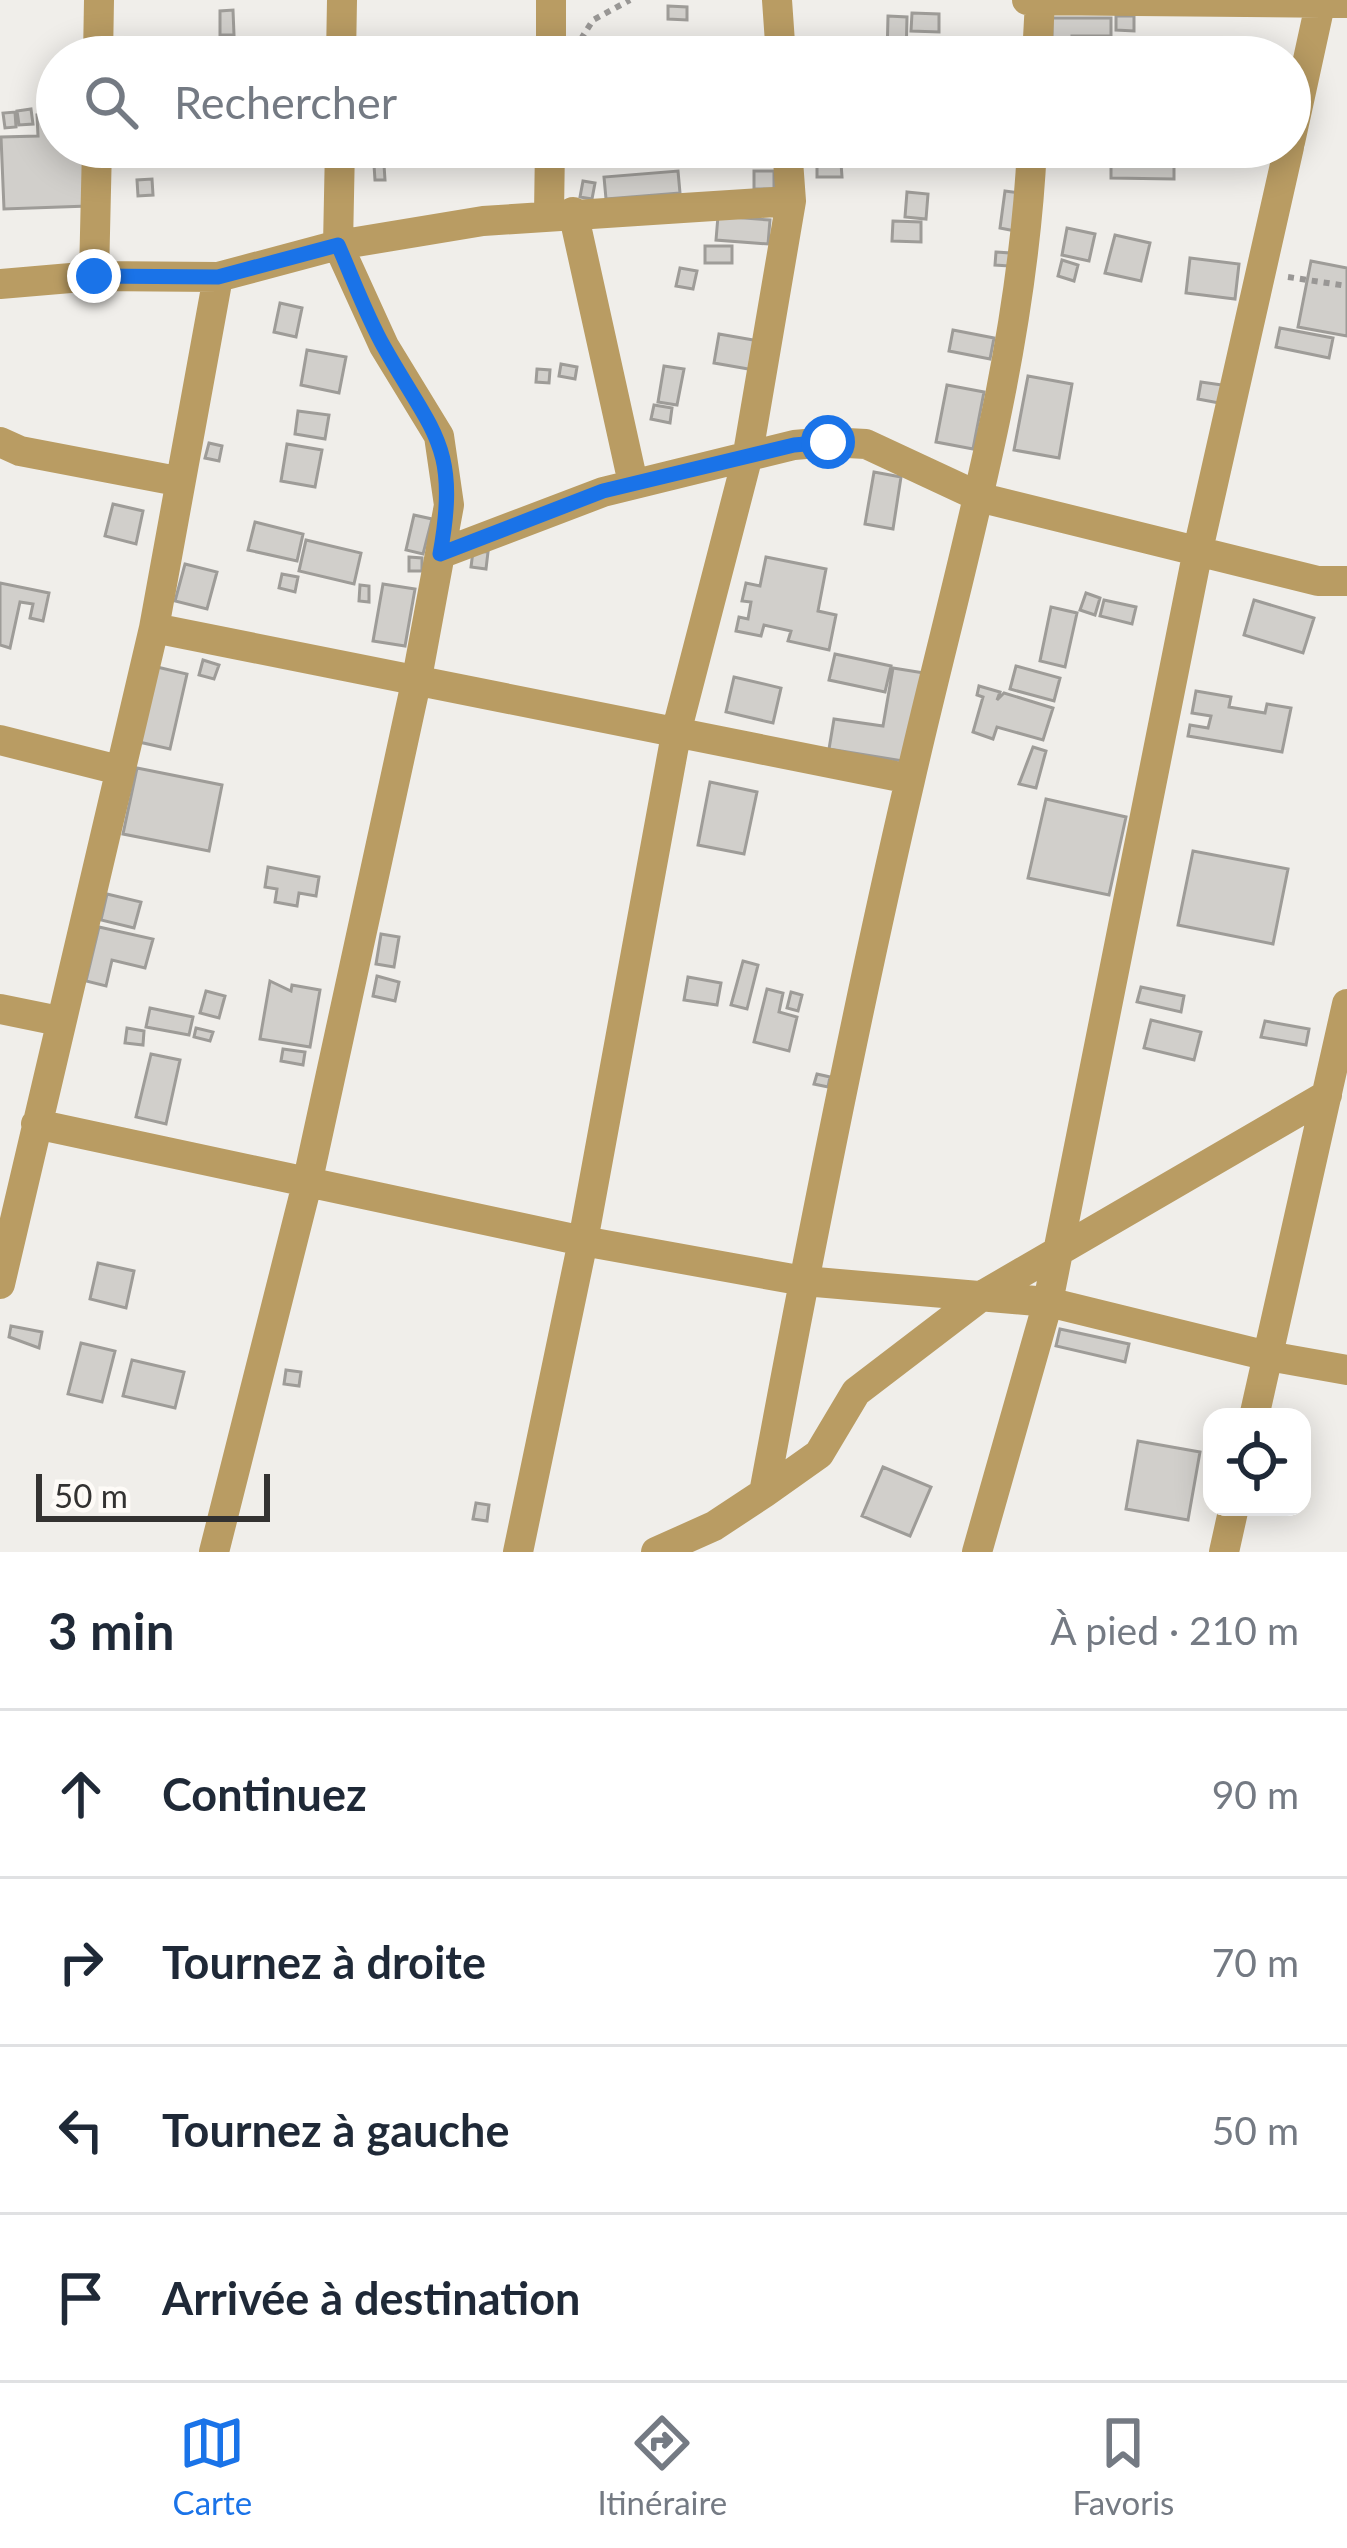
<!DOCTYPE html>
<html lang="fr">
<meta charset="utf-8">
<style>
body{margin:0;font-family:Lato,sans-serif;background:#f2f2f3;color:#1f2937}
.controls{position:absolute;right:36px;bottom:36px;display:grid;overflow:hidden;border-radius:24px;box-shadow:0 6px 30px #0003}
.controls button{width:108px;height:108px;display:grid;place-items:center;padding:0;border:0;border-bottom:3px solid #e0e1e3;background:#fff;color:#1f2937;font:60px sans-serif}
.scale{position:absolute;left:36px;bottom:30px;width:234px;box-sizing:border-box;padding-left:12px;border:6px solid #333231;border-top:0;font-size:33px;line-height:42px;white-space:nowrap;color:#333231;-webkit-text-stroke:9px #fefbf7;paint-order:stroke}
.stop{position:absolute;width:36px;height:36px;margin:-27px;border:9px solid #1a73e8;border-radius:50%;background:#fff}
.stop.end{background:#1a73e8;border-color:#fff;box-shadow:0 3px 12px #0008}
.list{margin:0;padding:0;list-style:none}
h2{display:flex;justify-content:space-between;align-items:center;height:156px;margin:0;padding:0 48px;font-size:51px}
h2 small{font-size:39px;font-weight:400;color:#747a83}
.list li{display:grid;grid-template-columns:78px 1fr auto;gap:36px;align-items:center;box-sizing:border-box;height:168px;padding:0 48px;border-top:3px solid #e0e1e3}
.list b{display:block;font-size:45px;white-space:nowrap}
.list em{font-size:39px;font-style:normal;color:#747a83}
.icon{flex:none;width:66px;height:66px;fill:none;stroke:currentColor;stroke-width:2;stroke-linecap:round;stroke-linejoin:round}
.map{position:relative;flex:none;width:1347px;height:1552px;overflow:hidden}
.search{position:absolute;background:#fff;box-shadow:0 6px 30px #0003;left:36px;right:36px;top:36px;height:132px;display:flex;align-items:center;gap:30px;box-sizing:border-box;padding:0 42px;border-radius:66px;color:#747a83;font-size:45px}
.sheet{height:828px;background:#fff}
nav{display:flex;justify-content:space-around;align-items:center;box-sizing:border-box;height:168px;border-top:3px solid #e0e1e3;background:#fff;font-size:33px;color:#747a83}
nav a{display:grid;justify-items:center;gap:6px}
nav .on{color:#1a73e8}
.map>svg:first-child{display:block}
.building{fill:#d1cfcb;stroke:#9e9c98;stroke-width:3}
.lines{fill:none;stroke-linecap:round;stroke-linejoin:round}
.path{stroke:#999795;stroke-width:6;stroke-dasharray:6 6;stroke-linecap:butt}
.street{stroke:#b99c63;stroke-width:30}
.route{stroke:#1a73e8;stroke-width:15}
</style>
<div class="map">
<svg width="1347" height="1552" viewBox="0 0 1347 1552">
<rect width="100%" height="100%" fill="#f0eeea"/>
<path class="building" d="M668 6 687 7V20L668 19Z
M233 10 234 35H220V11Z
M912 13 939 14V32L911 31Z
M888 16 907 17 906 57H887Z
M1116 16H1134V31L1116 30Z
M1052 18H1111V36H1072V57H1052Z
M315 38 316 57H290V39Z
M1122 38H1140V54H1121Z
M916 40 959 42 958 57H915Z
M31 109 33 124 19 125 17 111Z
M15 112 16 127 5 128 3 113Z
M57 114V147H85L88 206 4 209 1 137 38 136 37 115Z
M648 147H681V161L649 163Z
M1111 147H1132V159L1174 160V179L1111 178Z
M815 149H831V160H815Z
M1145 150H1165V157H1145Z
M841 163 842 177H817V164Z
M374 165H384L385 180H375Z
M678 171 680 193 606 199 604 177Z
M754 171H774V189H754Z
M152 179 153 195 138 196 137 180Z
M583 181 595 183 592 199 580 197Z
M1005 191 1020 193 1015 231 1000 228Z
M907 192 928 194 926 219 905 217Z
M718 216 770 220 768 244 716 240Z
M893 221 921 222V242L892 241Z
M1067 228 1095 234 1089 261 1062 255Z
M1115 235 1150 243 1141 281 1105 273Z
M705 246H732V263H705Z
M996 252 1010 253 1009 266 995 265Z
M1190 258 1239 264 1235 299 1186 293Z
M1062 260 1078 265 1074 281 1058 276Z
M1311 261 1347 268V336L1298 327Z
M680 268 697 271 693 289 676 286Z
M280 303 302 308 296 337 274 332Z
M1280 328 1333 338 1329 358 1276 347Z
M953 330 994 338 990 359 949 351Z
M719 334 759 341 754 370 714 363Z
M307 350 346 357 339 393 301 385Z
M561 364 577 367 575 379 559 376Z
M664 366 684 369 677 405 658 402Z
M537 369 550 370 549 383 536 382Z
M1028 376 1072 384 1059 458 1014 450Z
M1201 382 1222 385 1219 403 1198 399Z
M947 385 984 392 973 449 936 442Z
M654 405 672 408 670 423 651 419Z
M298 411 329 415 325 439 295 434Z
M209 443 222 446 219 461 205 458Z
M287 444 322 450 315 487 281 481Z
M874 472 901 477 893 529 865 524Z
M113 504 143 511 136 544 105 536Z
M414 515 432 519 423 554 406 550Z
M255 522 303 534 297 561 248 550Z
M306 540 361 553 354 584 299 571Z
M473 551 488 552 486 569 471 567Z
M409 557 422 558V571H409Z
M766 557 826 569 818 611 836 615 829 650 788 641 791 631 764 625 761 636 736 631 739 617 748 619 751 602 742 601 746 583 760 586Z
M185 564 217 572 207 609 175 601Z
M282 574 298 577 295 592 279 588Z
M0 583 49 593 43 621 30 618 33 604 20 602 10 648 0 645Z
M383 584 415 589 405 646 373 641Z
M360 585 369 586V602L359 601Z
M1086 593 1100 598 1095 615 1080 610Z
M1104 600 1136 607 1132 624 1100 616Z
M1254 600 1314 618 1303 653 1244 635Z
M1051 607 1077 613 1065 667 1040 661Z
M835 654 891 666 885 692 829 680Z
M203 660 219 665 214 679 199 675Z
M1016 666 1060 678 1054 701 1010 689Z
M157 667 187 674 170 749 139 742Z
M893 668 924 673 909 762 829 749 834 719 883 726Z
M734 677 781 688 773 723 726 712Z
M979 686 1000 692 997 700 1004 693 1053 708 1043 740 997 727 993 739 973 732 983 697 977 695Z
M1196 691 1231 697 1229 707 1265 713 1267 704 1291 708 1282 752 1188 736 1190 725 1208 728 1211 716 1192 713Z
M1033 747 1046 751 1036 788 1019 784Z
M137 768 222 785 209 851 123 834Z
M710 782 757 792 744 854 698 845Z
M1046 799 1126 817 1109 895 1028 878Z
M1193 851 1288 869 1273 944 1178 925Z
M268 867 319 877 316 896 299 893 297 906 275 902 277 889 265 887Z
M107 894 141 902 134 928 101 920Z
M99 927 153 939 145 968 112 960 106 986 86 981Z
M381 934 399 937 394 967 376 964Z
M743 961 758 965 747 1009 731 1005Z
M377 976 399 982 395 1001 373 996Z
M688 977 721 983 717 1005 684 1000Z
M270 981 291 991 292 985 320 990 310 1047 260 1039Z
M1141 987 1184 996 1181 1012 1137 1002Z
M767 989 783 993 779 1012 797 1017 789 1051 754 1042Z
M206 991 225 996 219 1018 200 1013Z
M791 992 802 995 798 1011 787 1008Z
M150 1008 193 1017 189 1035 146 1027Z
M1151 1020 1201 1032 1194 1060 1144 1048Z
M1265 1021 1309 1029 1306 1045 1261 1037Z
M127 1028 144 1031 143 1045 125 1043Z
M196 1028 213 1032 210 1041 194 1037Z
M283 1049 305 1052 303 1065 281 1061Z
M151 1054 180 1060 166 1124 136 1117Z
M817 1074 830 1077 828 1087 814 1084Z
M98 1263 134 1271 126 1308 90 1299Z
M11 1326 42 1332 39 1348 9 1337Z
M1060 1329 1129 1344 1125 1362 1056 1346Z
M81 1343 115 1351 102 1402 68 1394Z
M132 1360 184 1372 175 1408 123 1396Z
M286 1370 301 1372 299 1386 284 1384Z
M1138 1441 1200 1452 1188 1520 1126 1509Z
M883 1467 931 1487 910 1536 862 1516Z
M476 1503 489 1505 487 1521 473 1519Z"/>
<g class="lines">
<path class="path" d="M581 39 593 20 630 0
M1288 277 1347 286"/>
<path class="street" d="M777 0 781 57
M1027 0 1347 3
M98 57 99 0
M341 57 342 0
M551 57V0
M1037 57 1040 1
M1290 142 1321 0
M573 212 633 483
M549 213 550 147
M94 276 97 147
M0 284 94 276 218 277 338 245 483 221 791 201
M0 442 20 451 177 481
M440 554 603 492 794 445 828 442 866 444 982 498 1318 581H1347
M154 628 910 779
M0 740 119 770
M0 1009 59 1021
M36 1124 583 1241 804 1281 1048 1302 1268 1356 1347 1370
M0 1284 154 628 218 277
M1254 1417 1347 1004
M764 1493 819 1454 856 1392 983 1295 1327 1095
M214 1552 307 1184 417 678 449 505 439 436 384 346 338 245 340 147
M518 1552 583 1241 677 729 747 459 791 201 787 147
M656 1552 714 1526 764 1493C808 1255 855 1016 910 780 958 570 1022 364 1032 147
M977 1552 1048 1302 1198 550 1289 147
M1224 1552 1234 1507"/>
</g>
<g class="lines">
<path class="route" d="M94 276 218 277 338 245C353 279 366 315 384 347 433 434 460 446 440 554L603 491 794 445 828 442"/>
</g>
</svg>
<div class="controls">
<button><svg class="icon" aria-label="locate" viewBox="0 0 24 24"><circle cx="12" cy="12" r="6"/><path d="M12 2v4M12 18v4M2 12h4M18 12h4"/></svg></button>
</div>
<div class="scale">50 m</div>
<div class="stop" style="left:828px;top:442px"></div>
<div class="stop end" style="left:94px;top:276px"></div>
<div class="search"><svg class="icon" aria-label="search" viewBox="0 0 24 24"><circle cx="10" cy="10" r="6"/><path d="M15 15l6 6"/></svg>Rechercher</div>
</div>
<section class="sheet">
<h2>3 min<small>À pied · 210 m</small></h2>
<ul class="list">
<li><svg class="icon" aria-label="ahead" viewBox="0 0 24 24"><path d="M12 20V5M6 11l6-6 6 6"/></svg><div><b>Continuez</b></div><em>90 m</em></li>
<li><svg class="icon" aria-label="right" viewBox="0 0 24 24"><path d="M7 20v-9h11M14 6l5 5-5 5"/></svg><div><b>Tournez à droite</b></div><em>70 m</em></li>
<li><svg class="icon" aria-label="left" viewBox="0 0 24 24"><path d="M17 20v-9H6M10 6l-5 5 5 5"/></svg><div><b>Tournez à gauche</b></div><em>50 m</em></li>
<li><svg class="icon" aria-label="arrive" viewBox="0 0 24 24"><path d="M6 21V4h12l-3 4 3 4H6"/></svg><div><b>Arrivée à destination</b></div></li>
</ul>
</section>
<nav>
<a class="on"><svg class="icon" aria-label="map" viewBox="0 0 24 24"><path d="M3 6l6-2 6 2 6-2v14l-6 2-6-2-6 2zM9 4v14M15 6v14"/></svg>Carte</a>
<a><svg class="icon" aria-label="directions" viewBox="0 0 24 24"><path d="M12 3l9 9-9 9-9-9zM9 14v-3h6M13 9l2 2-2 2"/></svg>Itinéraire</a>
<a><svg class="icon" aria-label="saved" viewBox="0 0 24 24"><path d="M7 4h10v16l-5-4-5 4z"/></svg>Favoris</a>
</nav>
